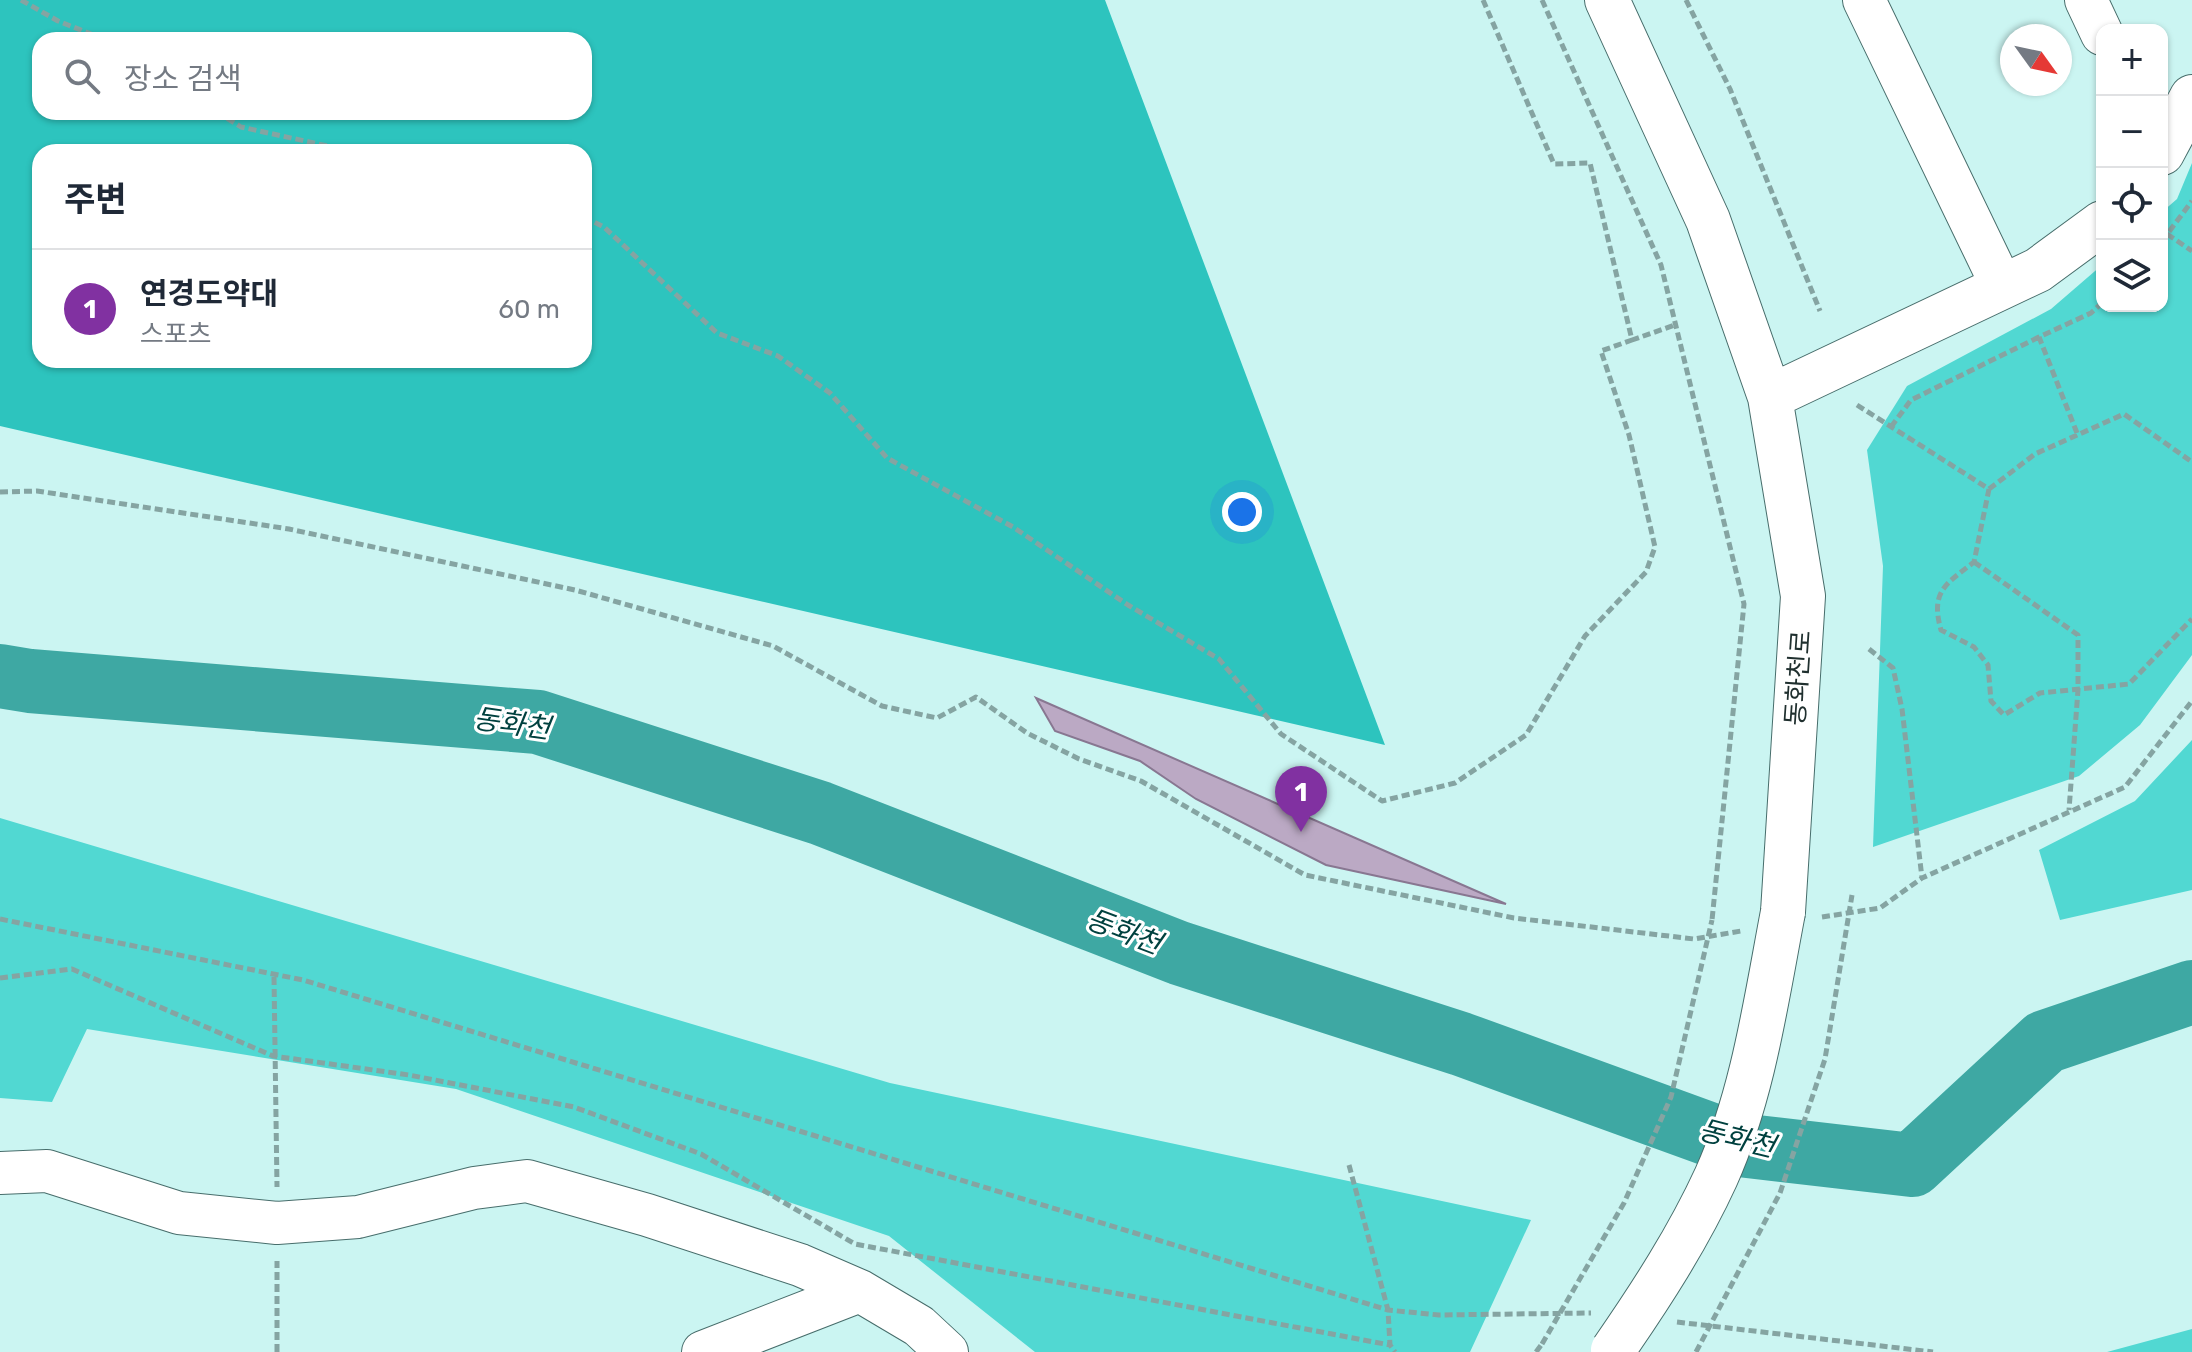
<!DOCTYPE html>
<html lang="ko">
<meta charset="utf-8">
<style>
body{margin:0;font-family:Rubik,"Noto Sans KR",sans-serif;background:#f2f2f3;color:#1f2937}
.controls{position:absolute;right:24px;top:24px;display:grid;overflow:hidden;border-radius:16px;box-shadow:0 2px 6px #0004}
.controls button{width:72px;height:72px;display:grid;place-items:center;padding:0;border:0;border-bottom:2px solid #e0e1e3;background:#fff;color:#1f2937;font:40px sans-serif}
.compass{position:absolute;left:2000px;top:24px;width:72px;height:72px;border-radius:50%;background:#fff;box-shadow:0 2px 6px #0004;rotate:123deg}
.you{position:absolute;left:1242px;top:512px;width:28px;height:28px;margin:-20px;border:6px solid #fff;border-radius:50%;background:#1a73e8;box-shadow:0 0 0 12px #1a73e833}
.badge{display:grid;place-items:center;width:52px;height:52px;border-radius:50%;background:#8131a1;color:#fff;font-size:26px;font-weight:700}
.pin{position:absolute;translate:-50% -66px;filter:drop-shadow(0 2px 4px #0008)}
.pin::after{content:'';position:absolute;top:42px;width:28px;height:24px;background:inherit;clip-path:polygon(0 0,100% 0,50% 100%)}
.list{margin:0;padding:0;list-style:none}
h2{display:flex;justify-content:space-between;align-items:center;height:104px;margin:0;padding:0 32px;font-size:34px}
h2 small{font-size:26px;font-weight:400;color:#747a83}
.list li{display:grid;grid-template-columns:52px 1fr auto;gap:24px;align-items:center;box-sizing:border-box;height:120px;padding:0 32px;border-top:2px solid #e0e1e3}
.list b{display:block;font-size:30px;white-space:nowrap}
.list p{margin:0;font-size:26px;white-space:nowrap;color:#747a83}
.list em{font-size:26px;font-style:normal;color:#747a83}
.icon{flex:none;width:44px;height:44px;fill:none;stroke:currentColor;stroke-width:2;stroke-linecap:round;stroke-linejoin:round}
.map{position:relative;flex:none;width:2192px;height:1352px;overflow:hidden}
.search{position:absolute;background:#fff;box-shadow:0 2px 6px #0004;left:32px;top:32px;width:560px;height:88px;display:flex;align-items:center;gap:20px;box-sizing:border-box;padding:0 28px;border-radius:24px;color:#747a83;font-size:30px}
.panel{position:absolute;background:#fff;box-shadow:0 2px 6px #0004;left:32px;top:144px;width:560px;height:224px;border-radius:24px}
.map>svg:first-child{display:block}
.green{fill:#51d8d2}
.forest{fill:#2dc4be;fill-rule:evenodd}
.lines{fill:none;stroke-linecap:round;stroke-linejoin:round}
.river{stroke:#3ea8a3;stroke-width:64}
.building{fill:#bba9c4;stroke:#887791;stroke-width:2}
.street-casing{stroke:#476d6b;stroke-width:44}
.secondary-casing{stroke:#476d6b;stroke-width:46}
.path{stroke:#85a4a2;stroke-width:5;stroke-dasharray:8 4;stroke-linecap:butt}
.street{stroke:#fff;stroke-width:42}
.secondary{stroke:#fff;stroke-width:44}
.secondary-bridge-casing{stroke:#476d6b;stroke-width:46;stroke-linecap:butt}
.path-bridge{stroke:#85a4a2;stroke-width:5;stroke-dasharray:8 4;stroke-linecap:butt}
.secondary-bridge{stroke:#fff;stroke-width:44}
.labels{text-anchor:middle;stroke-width:6;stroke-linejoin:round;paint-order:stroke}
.street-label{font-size:26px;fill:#20302f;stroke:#fff}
.water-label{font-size:28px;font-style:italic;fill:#00413f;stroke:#fff}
</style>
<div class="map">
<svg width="2192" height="1352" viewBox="0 0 2192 1352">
<rect width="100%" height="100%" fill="#cbf5f2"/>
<path class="green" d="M2192 163V655L2140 725 2079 776 1873 847 1883 566 1867 450 1907 386 2051 309 2102 265V306H2162V212L2177 199Z
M2192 740V890L2060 920 2039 850 2135 801Z
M0 818 890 1083 1531 1220 1470 1352H1035L889 1236 456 1089 87 1029 52 1102 0 1098Z
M2192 1329V1352H2107Z"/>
<path class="forest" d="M0 0H1105L1385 745 0 426ZM40 40H584V112H40ZM40 152H584V360H40Z"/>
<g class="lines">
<path class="river" d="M0 676 30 681 538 722 820 813 1179 953 1461 1044 1739 1145 1912 1165 2045 1042 2192 992"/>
</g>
<path class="building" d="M1036 698 1506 904 1326 865 1196 799 1140 761 1055 731Z"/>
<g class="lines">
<g class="street-casing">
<path id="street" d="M1864 0 2002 286
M2086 0 2102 34
M0 1173 47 1171 179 1213 277 1223 358 1217 474 1188 527 1181 647 1215 800 1265 860 1291 919 1326 947 1352
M703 1352 860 1291"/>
</g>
<g class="secondary-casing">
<path id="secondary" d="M1607 0 1708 220 1770 397 1803 596 1783 912
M2162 153 2192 97
M1770 397 2038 270 2102 223"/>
</g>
<path class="path" d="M21 0 58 21 106 40
M1483 0 1554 164 1590 163 1632 340 1675 325
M1542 0 1661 265 1744 604 1712 920
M1686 0 1730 89 1820 311
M217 112 241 127 355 152
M584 217 604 227 717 333 778 356 830 393 887 458 1013 527 1128 605 1219 659 1281 734 1382 801 1455 783 1526 735 1585 636 1646 572 1655 547 1629 435 1601 351 1632 340
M2167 234 2192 251
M2162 241 2192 201
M1857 405 1989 489 1974 562C1946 584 1930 591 1941 630L1974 647 1988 665 1991 701 2004 715 2040 693 2129 684 2192 619
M1891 427 1911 400 2039 337
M2077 433 2039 337 2091 313 2102 303
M1989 489 2035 454 2124 414 2192 462
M0 492 37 491 289 529 575 590 773 646 882 706 937 718 976 697 1027 733 1079 759 1141 781 1305 875 1514 918 1694 939 1741 931
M1974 562 2078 635V690L2069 810
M1869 649 1893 668 1902 709 1922 878 2125 787 2192 701
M1822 917 1880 908 1922 878
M0 919 303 980 1388 1310 1439 1315 1591 1313
M274 977 277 1187
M0 978 72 969 273 1056 409 1075 574 1107 701 1154 855 1244 1390 1345
M1349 1165 1388 1310 1390 1345 1395 1352
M1677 1322 1933 1352
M277 1352V1261
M1536 1352 1542 1344"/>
<use href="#street" class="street"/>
<use href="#secondary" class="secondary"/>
<g class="secondary-bridge-casing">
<path id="secondary-bridge" d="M1613 1350C1651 1295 1688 1238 1716 1177 1753 1095 1766 1001 1783 912"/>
</g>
<path class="path-bridge" d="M1542 1344 1624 1203 1671 1097 1712 920
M1696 1352 1780 1193 1825 1059 1852 895"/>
<use href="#secondary-bridge" class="secondary-bridge"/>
</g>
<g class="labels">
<g class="street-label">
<text transform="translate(1798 678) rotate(-86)" y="9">동화천로</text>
</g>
<g class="water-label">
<text transform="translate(512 723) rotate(8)" y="10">동화천</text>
<text transform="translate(1124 931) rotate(21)" y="10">동화천</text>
<text transform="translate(1737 1138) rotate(14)" y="10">동화천</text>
</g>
</g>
</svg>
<div class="controls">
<button>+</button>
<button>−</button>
<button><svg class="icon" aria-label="locate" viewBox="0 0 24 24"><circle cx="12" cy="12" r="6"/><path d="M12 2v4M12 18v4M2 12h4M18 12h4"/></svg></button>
<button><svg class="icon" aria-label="layers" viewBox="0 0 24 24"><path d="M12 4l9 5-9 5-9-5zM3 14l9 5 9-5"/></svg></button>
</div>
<svg class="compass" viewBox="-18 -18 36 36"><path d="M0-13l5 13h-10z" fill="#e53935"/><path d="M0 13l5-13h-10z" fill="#747a83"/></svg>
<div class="you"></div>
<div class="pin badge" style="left:1301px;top:832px">1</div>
<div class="search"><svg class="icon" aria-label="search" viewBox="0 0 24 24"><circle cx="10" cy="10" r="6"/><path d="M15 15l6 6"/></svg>장소 검색</div>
<section class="panel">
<h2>주변<small></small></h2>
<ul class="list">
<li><span class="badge">1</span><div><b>연경도약대</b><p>스포츠</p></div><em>60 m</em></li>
</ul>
</section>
</div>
